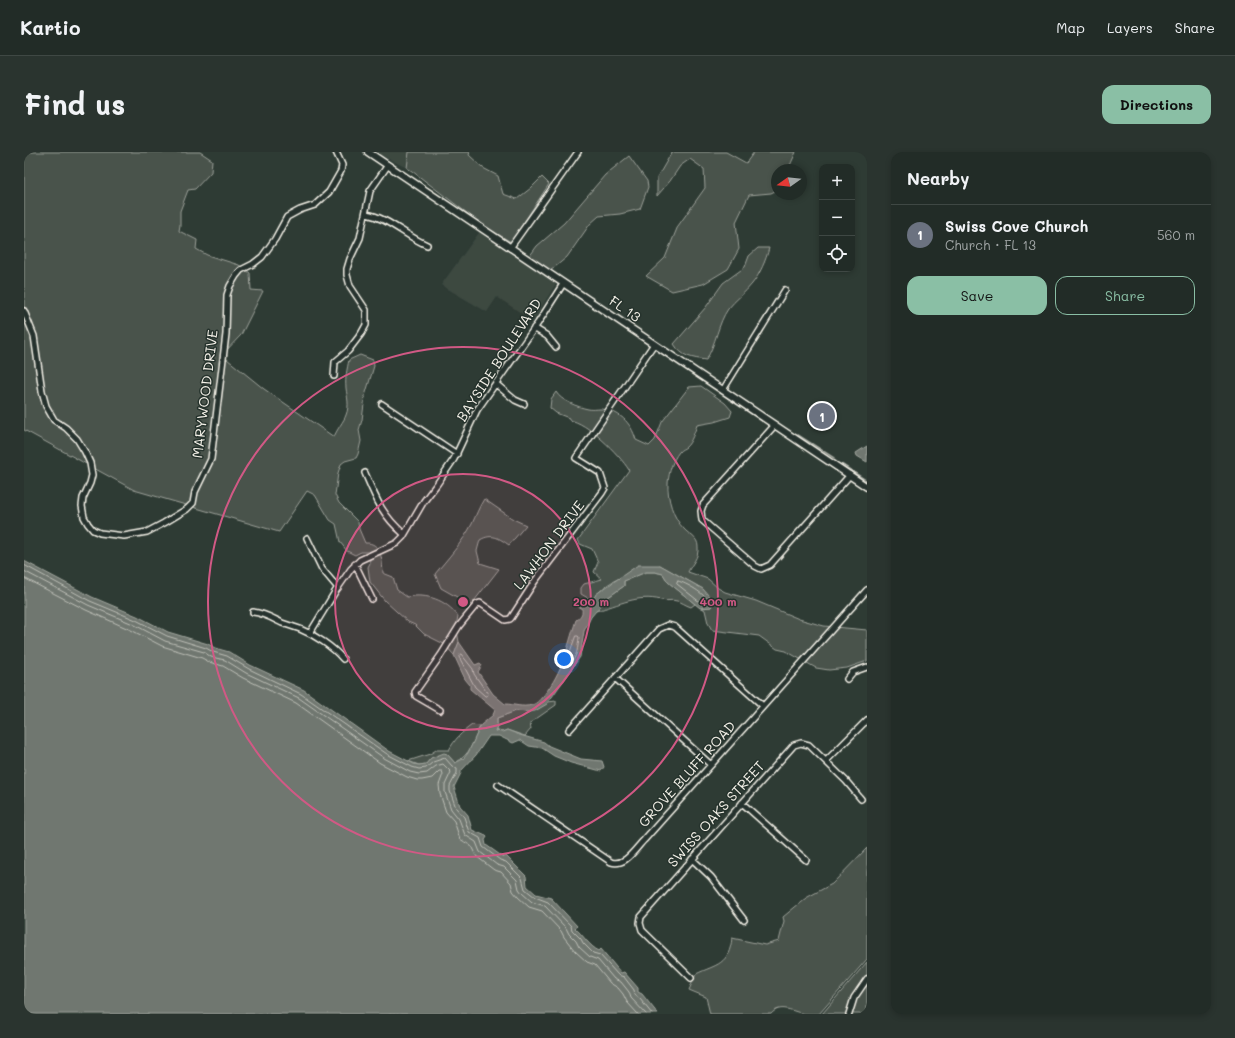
<!DOCTYPE html>
<meta charset="utf-8">
<style>
body{margin:0;font-family:Mali,sans-serif;background:#2a342f;color:#f1f3f6}
.controls{position:absolute;right:12px;top:12px;display:grid;overflow:hidden;border-radius:8px;box-shadow:0 2px 6px #0003}
.controls button{width:36px;height:36px;display:grid;place-items:center;padding:0;border:0;border-bottom:1px solid #3f4844;background:#222c27;color:#f1f3f6;font:20px sans-serif}
.compass{position:absolute;left:747px;top:12px;width:36px;height:36px;border-radius:50%;background:#222c27;box-shadow:0 2px 6px #0003;rotate:255deg}
.you{position:absolute;left:540px;top:507px;width:14px;height:14px;margin:-10px;border:3px solid #fff;border-radius:50%;background:#1a73e8;box-shadow:0 0 0 6px #1a73e833}
.badge{display:grid;place-items:center;width:26px;height:26px;border-radius:50%;background:#8abfa5;color:#fff;font-size:13px;font-weight:700}
.pin{position:absolute;translate:-50% -50%;border:2px solid #fff;box-shadow:0 1px 4px #0006}
.list{margin:0;padding:0;list-style:none}
h2{display:flex;justify-content:space-between;align-items:center;height:52px;margin:0;padding:0 16px;font-size:17px}
h2 small{font-size:13px;font-weight:400;color:#a2a7a7}
.list li{display:grid;grid-template-columns:26px 1fr auto;gap:12px;align-items:center;box-sizing:border-box;height:60px;padding:0 16px;border-top:1px solid #3f4844}
.list b{display:block;font-size:15px;white-space:nowrap}
.list p{margin:0;font-size:13px;white-space:nowrap;color:#a2a7a7}
.list em{font-size:13px;font-style:normal;color:#a2a7a7}
.actions{display:flex;gap:8px;padding:12px 16px}
.actions a{flex:1;padding:9px 0;border:1px solid #8abfa5;border-radius:12px;text-align:center;font-size:14px;color:#8abfa5}
.actions .main{background:#8abfa5;color:#111}
.icon{flex:none;width:22px;height:22px;fill:none;stroke:currentColor;stroke-width:2;stroke-linecap:round;stroke-linejoin:round}
.map{position:relative;flex:none;width:843px;height:862px;overflow:hidden;border-radius:12px}
header{display:flex;align-items:center;gap:24px;box-sizing:border-box;height:56px;padding:0 20px;background:#222c27;border-bottom:1px solid #3f4844}
header strong{font-size:19px}
nav{display:flex;gap:22px;margin-inline-start:auto;font-size:14px}
.intro{display:flex;align-items:center;justify-content:space-between;box-sizing:border-box;height:96px;padding:0 24px}
h1{margin:0;font-size:28px}
.button{padding:10px 18px;border-radius:12px;background:#8abfa5;color:#111;font-size:14px;font-weight:700}
main{display:flex;gap:24px;padding:0 24px}
aside{flex:1;background:#222c27;border-radius:12px;box-shadow:0 2px 6px #0003}
.map>svg:first-child{display:block}
.built{fill:#3c4841}
.green{fill:#48524c;stroke:#9ea29a}
.water{fill:#6f7770;stroke:#a4a8a0}
.lines{fill:none;stroke-linecap:round;stroke-linejoin:round}
.shore{stroke:#bfc0b8;stroke-width:1}
.stream{stroke:#a4a8a0;stroke-width:1.5}
.minor-casing{stroke:#f4f1e8;stroke-width:8}
.major-casing{stroke:#f4f1e8;stroke-width:9}
.minor{stroke:#26332d;stroke-width:5}
.major{stroke:#26332d;stroke-width:6}
.ring{fill:none;stroke:#d15985;stroke-width:2}
.labels{text-anchor:middle;stroke-width:3;stroke-linejoin:round;paint-order:stroke}
.street-label{font-size:14px;fill:#f4f1e8;stroke:#26332d}
.centre{fill:#d15985;stroke:#26332d;stroke-width:2}
.ring-label{font-size:12px;text-anchor:middle;font-weight:bold;fill:#d15985;stroke:#26332d;stroke-width:3;stroke-linejoin:round;paint-order:stroke}
</style>
<header>
<strong>Kartio</strong>
<nav><a>Map</a><a>Layers</a><a>Share</a></nav>
</header>
<div class="intro"><h1>Find us</h1><a class="button">Directions</a></div>
<main>
<div class="map">
<svg width="843" height="862" viewBox="0 0 843 862">
<rect width="100%" height="100%" fill="#2e3b34"/>
<filter id="ink" filterUnits="userSpaceOnUse"><feTurbulence type="fractalNoise" baseFrequency=".025" numOctaves="2"/><feDisplacementMap in="SourceGraphic" scale="8" xChannelSelector="R" yChannelSelector="G"/><feConvolveMatrix kernelMatrix="1 2 1 2 8 2 1 2 1" color-interpolation-filters="sRGB"/></filter>
<g filter="url(#ink)">
<path class="built" d="M350 0H385L383 16Z
M457 78 533 130 509 169 473 145 463 160 417 133Z"/>
<path class="green" d="M0 0H176L188 8 187 20 171 37 164 38 156 59V73L155 79 173 88 172 97 183 103 215 113 226 121 227 138 239 139 217 183 198 203 240 237 310 285C313 277 320 269 322 263 326 253 323 245 322 236 321 226 323 217 325 208L336 203 349 208 350 214 341 244 338 268 335 278 337 289 334 302 332 306 321 309 317 312 314 321 311 343 315 351 334 370 335 377 341 391C358 390 358 409 359 421L369 425 373 438 383 445C403 441 422 448 434 464L432 474 435 490 430 503 420 492 400 482 391 473 384 470 361 449 346 430 344 415 346 411 345 400H337L331 403 323 399 316 390 312 372 306 368 291 343 283 339 255 380 110 338 0 278Z
M385 0H446L445 3 459 16 474 24 479 42 493 47 507 36 518 25 525 32 487 90 460 74 388 19 383 16Z
M648 0H702L722 11 730 0H772L764 18H753V38L747 41 725 43 712 70 715 97 704 117 679 132 648 139 622 124 641 106 654 74 681 36 680 17 666 7 656 14 646 29 633 44V26Z
M605 4 623 29 624 35 616 57 596 62 575 64 566 72 543 105 525 120 505 105 513 94 540 71 581 23Z
M734 96H745C742 108 736 122 728 132 721 141 711 148 704 157 694 171 692 192 682 208 668 206 658 205 650 192L682 155 699 131 721 115 725 104Z
M677 234 701 251 708 259 706 265 690 270 673 273C671 279 667 291 662 295 660 297 657 297 655 300 648 309 645 320 644 331 643 346 649 366 660 377 665 383 674 385 674 395 675 406 668 411 664 420L684 427 694 436 701 440 732 449 775 467 800 474 843 478V509L823 516 805 518 792 516 762 499 753 497 735 484 688 478 684 471 681 458 678 456 687 455 679 437 636 413C613 420 580 426 569 449L557 442V436L560 432 578 427 570 420 574 410 568 397 556 392 554 388 605 318C595 302 563 270 545 268V266L532 261 526 256 527 247 532 240C537 249 554 255 564 257 568 258 573 257 577 257 595 259 607 270 612 288L625 294 631 288 638 270 665 235Z
M460 347 489 367 502 373 485 393C475 386 468 381 456 388L453 399 456 411 475 417 447 453 417 436 411 422C424 406 438 391 448 372 452 363 455 355 460 347Z
M622 420H631L639 422 644 430 671 452 667 455C661 453 658 450 653 449 648 447 642 450 637 448 613 442 595 453 572 459L583 446 600 434V429Z
M532 549V553L506 571 507 577 501 584 483 578 478 580 471 578 473 574V566L492 559 504 560 524 550Z
M448 573 456 574C449 590 447 602 431 611L423 602 407 606 402 612 395 613 384 609 406 602 412 598H425C431 587 437 581 448 573Z
M843 696V807L795 862C791 862 786 862 781 862 769 860 757 851 747 862H686L682 845 665 838 672 822C693 812 705 813 708 786L741 793 755 789 760 769 759 765 782 746 808 732Z
M843 810V862H798Z"/>
<path class="water" d="M843 294V310L833 304 832 301Z
M0 409 68 445 113 464 144 480 184 492 191 496 205 500 226 513 280 538 365 599 390 612 395 613 402 612 407 606 420 601 423 602 431 611 439 607 444 601 457 573 469 563 471 558 446 537V533L441 527 430 503 435 490 451 513 456 511 458 513 454 520 469 542 481 552C490 552 498 556 508 553 514 551 516 547 520 543 539 519 543 496 552 468 556 465 559 462 558 457L553 454V450C564 450 566 454 572 442L614 413H636L679 437 690 450 687 455 676 456 644 430 639 422 631 420H622L600 429V434L583 446 567 465 560 479 556 505 523 552 511 559 504 560 492 559 473 566V574L471 579 478 580 483 578 496 583 520 590 525 594 557 607 578 609 580 615 577 619 547 611 530 604 518 596 505 594 496 588 489 591 475 584H465L452 603 437 619V621L430 635 436 654 444 663 448 678 462 684 463 685 461 688 462 693 479 705 482 704 502 724 503 734 512 742 527 746 553 774 551 776C559 783 565 794 575 799L577 797 597 821 600 820 614 836V840L618 842 634 862H0Z"/>
<g class="lines">
<path class="shore" d="M0 413 66 449 112 468 143 484 182 496 189 500 203 504 225 517 277 542 363 602 388 615 395 617 402 616 409 610 421 606 428 614 433 617V621L426 634V639L432 656 440 665 445 680 456 686 459 695 476 708 482 710 498 726 501 737 511 745 524 750 547 774 548 778 557 787 559 791 569 801 576 803 594 823 600 825 610 838 611 843 616 847 628 862
M0 419 64 453 109 472 141 489 180 500 187 505 201 508 222 521 275 546 360 606 386 620 395 622 403 621 412 614 419 612 427 620 421 633V640L427 657 435 667 441 683 452 690 456 700 473 713 480 715 493 728 495 737 498 741 508 750 521 754 542 776 545 782 552 789 555 795 566 805 574 808 590 827 597 830 605 840 607 846 622 862
M0 426 62 458 107 478 138 494 178 506 185 510 199 514 219 526 272 551 356 611 383 625 393 628H398L408 626 415 619H418L419 622 415 633 416 642 422 660 430 669 436 687 447 694 452 704 470 718 477 720 487 731 489 739 494 745 505 755 518 759 537 779 540 785 551 799 563 810 571 813 586 831 594 836 599 842 603 850 614 862
M654 429C662 431 682 442 684 450L677 451 653 432Z
M552 484H554L555 485C554 495 553 507 545 512L543 509Z
M437 502 449 517 450 522 464 542 463 544H461L451 535 435 505Z"/>
<path class="stream" d="M774 283 810 306
M817 312 843 329"/>
<g class="minor-casing">
<path id="minor" d="M342 62C365 66 381 84 403 93
M486 96 554 0
M0 159 10 184 18 239 22 254 30 268 42 276 53 287 61 300 66 311 68 323 66 331 59 346 58 354 60 365 64 372 69 378 76 381 100 384 123 380 140 371 163 357 169 351 171 340 187 307 202 182 203 143 206 134 212 124 217 118 229 112 238 105 251 87 263 65 276 58 291 53 305 40 317 19 318 13 312 0
M510 176 523 184 532 195
M310 224 311 210 324 199 337 182 342 173V158L326 134 323 123V117L326 107 336 86 346 39 364 13
M472 232 491 248 500 252
M699 238 761 138
M358 252 433 302
M751 273 679 353 677 359 678 368 731 414 737 417 746 413 826 323
M341 321C352 347 358 363 380 382
M283 386 298 417 314 436
M331 412 348 447
M229 460C240 461 248 466 258 471 264 473 270 475 276 477 291 483 309 495 319 507
M286 481 311 440 327 417 336 408 373 391 379 385 400 349 413 332 430 307 453 258 514 171 539 132
M591 526 687 613
M823 527 829 520 843 515
M416 558 392 544 391 540 417 503 435 474 453 452 456 451 481 468 486 467 487 466 511 429 578 341 581 336 576 321 552 306 630 192
M545 578 635 477 644 473 651 475 739 554
M802 609 843 568
M474 633 587 710C601 715 611 697 620 688L843 438
M718 651 782 708
M668 707 687 725 720 768
M667 826 618 778 616 771 617 765 770 593 777 591 785 593 822 629 837 647
M825 862 830 846 843 827"/>
</g>
<g class="major-casing">
<path id="major" d="M344 0 843 335"/>
</g>
<use href="#minor" class="minor"/>
<use href="#major" class="major"/>
</g>
</g>
<circle cx="439" cy="450" r="128" fill="#d15985" fill-opacity=".12"/>
<g class="ring">
<circle cx="439" cy="450" r="128"/>
<circle cx="439" cy="450" r="255"/>
</g>
<g class="labels">
<g class="street-label">
<text transform="translate(601 157) rotate(34)" y="5">FL 13</text>
<text transform="translate(475 208) rotate(-57)" y="5">BAYSIDE BOULEVARD</text>
<text transform="translate(181 242) rotate(-83)" y="5">MARYWOOD DRIVE</text>
<text transform="translate(525 393) rotate(-53)" y="5">LAWHON DRIVE</text>
<text transform="translate(663 622) rotate(-48)" y="5">GROVE BLUFF ROAD</text>
<text transform="translate(692 662) rotate(-48)" y="5">SWISS OAKS STREET</text>
</g>
</g>
<circle cx="439" cy="450" r="6" class="centre"/>
<g class="ring-label">
<text x="567" y="454">200 m</text>
<text x="694" y="454">400 m</text>
</g>
</svg>
<div class="controls">
<button>+</button>
<button>−</button>
<button><svg class="icon" aria-label="locate" viewBox="0 0 24 24"><circle cx="12" cy="12" r="6"/><path d="M12 2v4M12 18v4M2 12h4M18 12h4"/></svg></button>
</div>
<svg class="compass" viewBox="-18 -18 36 36"><path d="M0-13l5 13h-10z" fill="#e53935"/><path d="M0 13l5-13h-10z" fill="#a2a7a7"/></svg>
<div class="you"></div>
<div class="pin badge" style="left:798px;top:264px;background:#6b7280">1</div>
</div>
<aside>
<h2>Nearby<small></small></h2>
<ul class="list">
<li><span class="badge" style="background:#6b7280">1</span><div><b>Swiss Cove Church</b><p>Church · FL 13</p></div><em>560 m</em></li>
</ul>
<div class="actions"><a class="main">Save</a><a>Share</a></div>
</aside>
</main>
